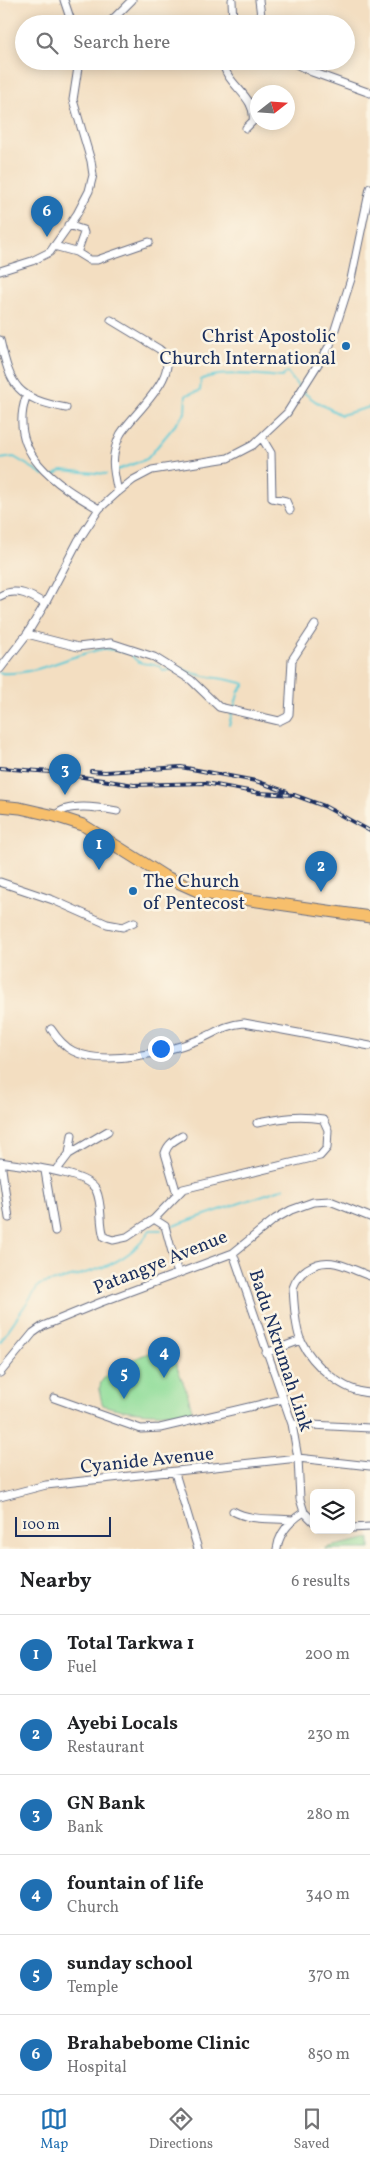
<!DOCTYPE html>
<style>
body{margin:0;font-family:Vollkorn,serif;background:#f2f2f2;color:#202124}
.controls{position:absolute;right:15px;bottom:15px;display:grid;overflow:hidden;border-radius:8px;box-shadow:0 2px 12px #0003}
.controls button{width:45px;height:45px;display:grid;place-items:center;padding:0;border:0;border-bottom:1px solid #e0e0e0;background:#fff;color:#202124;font:25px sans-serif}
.compass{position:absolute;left:250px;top:85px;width:45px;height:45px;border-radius:50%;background:#fff;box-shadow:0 2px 12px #0003;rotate:73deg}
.scale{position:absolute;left:15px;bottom:12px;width:96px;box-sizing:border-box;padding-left:5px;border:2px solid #1b2f5e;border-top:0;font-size:14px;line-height:18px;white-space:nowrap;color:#1b2f5e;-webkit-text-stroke:4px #fcf5e5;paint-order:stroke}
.you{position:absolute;left:160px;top:1048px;width:18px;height:18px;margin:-12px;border:4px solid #fff;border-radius:50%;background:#1a73e8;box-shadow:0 0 0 8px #1a73e833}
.badge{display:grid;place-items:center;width:32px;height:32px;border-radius:50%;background:#1f6fb2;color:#fff;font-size:16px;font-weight:700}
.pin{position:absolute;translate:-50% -41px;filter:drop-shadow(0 1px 2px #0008)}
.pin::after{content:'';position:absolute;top:26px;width:18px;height:15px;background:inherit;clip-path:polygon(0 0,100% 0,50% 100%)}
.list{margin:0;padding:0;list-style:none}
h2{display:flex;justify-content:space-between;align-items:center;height:65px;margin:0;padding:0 20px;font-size:21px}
h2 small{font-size:16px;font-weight:400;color:#757577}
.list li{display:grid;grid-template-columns:32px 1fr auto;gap:15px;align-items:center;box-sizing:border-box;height:80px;padding:0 20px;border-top:1px solid #e0e0e0}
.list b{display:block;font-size:19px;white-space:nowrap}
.list p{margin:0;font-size:16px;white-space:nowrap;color:#757577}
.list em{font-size:16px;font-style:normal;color:#757577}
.icon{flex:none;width:28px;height:28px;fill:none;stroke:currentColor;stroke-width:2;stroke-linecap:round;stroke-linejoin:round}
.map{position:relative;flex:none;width:370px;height:1549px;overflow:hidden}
.search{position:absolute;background:#fff;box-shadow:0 2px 12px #0003;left:15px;right:15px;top:15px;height:55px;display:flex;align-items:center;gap:12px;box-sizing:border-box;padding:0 18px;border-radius:28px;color:#757577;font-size:19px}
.sheet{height:545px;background:#fff}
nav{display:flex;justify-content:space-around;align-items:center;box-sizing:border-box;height:70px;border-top:1px solid #e0e0e0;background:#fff;font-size:14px;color:#757577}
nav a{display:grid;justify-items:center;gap:2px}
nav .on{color:#1f6fb2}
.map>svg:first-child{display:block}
.green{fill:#90dd9a;stroke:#56867c}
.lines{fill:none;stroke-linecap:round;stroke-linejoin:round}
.stream{stroke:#5ecad6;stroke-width:2}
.street-casing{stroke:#676c81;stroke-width:9}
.primary-casing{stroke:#676c81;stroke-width:13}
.street{stroke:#fff;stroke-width:7}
.primary{stroke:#f7bf6c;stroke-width:11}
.rail-casing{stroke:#1b2f5e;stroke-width:4}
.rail{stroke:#fcf5e5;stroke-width:2;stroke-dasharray:5.5;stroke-linecap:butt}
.poi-dot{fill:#1f6fb2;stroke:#fcf5e5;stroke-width:2}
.labels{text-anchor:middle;stroke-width:5;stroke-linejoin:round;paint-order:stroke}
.poi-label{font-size:19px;fill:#1b2f5e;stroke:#fcf5e5;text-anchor:end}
.street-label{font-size:19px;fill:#1b2f5e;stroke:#fcf5e5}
</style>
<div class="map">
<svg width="370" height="1549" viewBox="0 0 370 1549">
<rect width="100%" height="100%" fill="#fcf5e5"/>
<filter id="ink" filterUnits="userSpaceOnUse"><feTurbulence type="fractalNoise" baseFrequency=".02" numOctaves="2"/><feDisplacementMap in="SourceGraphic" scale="10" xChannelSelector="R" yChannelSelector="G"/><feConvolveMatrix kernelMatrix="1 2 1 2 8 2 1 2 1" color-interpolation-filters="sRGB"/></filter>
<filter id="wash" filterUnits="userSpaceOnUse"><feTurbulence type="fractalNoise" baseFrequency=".0096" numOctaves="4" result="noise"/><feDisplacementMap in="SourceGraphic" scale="20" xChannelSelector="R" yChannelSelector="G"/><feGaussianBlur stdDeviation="1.12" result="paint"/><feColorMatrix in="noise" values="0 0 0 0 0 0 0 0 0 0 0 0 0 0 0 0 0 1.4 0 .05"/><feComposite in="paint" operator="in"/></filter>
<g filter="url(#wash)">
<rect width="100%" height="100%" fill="#f3dec1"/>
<path class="green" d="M169 1347 187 1392 192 1410C169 1416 125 1413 103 1405 101 1400 99 1391 100 1386 101 1370 155 1349 169 1347Z
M370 1538V1549H325V1548Z"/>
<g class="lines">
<path class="stream" d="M303 392 315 401 341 415 370 407
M0 459 14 457 44 475
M117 470 147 459 185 413 186 395 200 391 201 380C217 370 263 375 282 377L287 372 300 389
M53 476 62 470 106 474
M177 669 181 668C199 678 224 677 245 684L239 691 234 708
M0 673C36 676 69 655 103 649 111 648 122 652 130 653 143 673 153 656 164 671L170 670
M229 725 232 713
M170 1227 284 1188
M0 1342 39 1285C80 1274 127 1269 150 1230H161"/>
</g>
</g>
<g filter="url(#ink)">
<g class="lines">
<g class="street-casing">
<path id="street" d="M64 0 72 24
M232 0 233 24
M259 0 262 24
M108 24 132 0
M223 61C225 85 257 96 253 121L246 128
M290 61 312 72 370 93
M54 246 76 252 78 250 84 233 83 230 68 225
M76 252 89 260H97L149 242
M0 271 32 261 50 252 77 214 89 191 93 175 91 161 73 100 79 61
M111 320 159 349C188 370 130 416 120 435 110 457 113 469 118 492
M0 340C11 388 17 398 66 408
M26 397C7 454 56 484 99 509
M262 438 271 453 272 498 286 501 290 510
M0 596C16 587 31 595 45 604
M27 634 78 647 111 643 154 657 191 680 219 707 279 721 287 717 289 714 292 660 315 625
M0 669 27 634 45 604 78 541 99 509 118 492 133 480 152 470 228 458 253 445 287 413 330 345 351 279 370 188
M55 816C67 802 100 808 117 811
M0 882 53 900 107 924 123 927 134 922
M51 1029C57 1038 63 1046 73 1051 104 1067 167 1052 198 1040 216 1033 223 1025 244 1023L370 1046
M69 1154 72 1135
M0 1162C21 1166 86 1171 96 1190 103 1205 99 1222 104 1237L113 1240 127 1237 154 1219 183 1189 320 1156 327 1148 328 1130 323 1119C300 1115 280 1118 257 1123
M1 1162 9 1218
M45 1171 55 1231
M56 1171 69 1154 108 1131
M177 1194 165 1153C168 1144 173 1141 182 1136
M154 1219 165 1226 178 1274
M233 1253 292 1424 298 1458 300 1499 304 1512 314 1522
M370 1276C347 1268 329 1254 307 1269 300 1274 296 1279 293 1288 294 1303 295 1328 301 1341 312 1364 343 1392 370 1393
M266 1353 301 1340
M0 1373 33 1333 43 1326 99 1303 233 1253 275 1219 291 1210 313 1202 330 1201 370 1217
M54 1398 141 1429 160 1428 283 1399
M292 1424 370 1428
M175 1473 198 1549
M0 1497 46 1485 298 1458 370 1466
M233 1511C250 1521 273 1518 292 1520
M351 1528 370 1527
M277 1549C279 1532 290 1521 304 1512"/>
</g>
<g class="primary-casing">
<path id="primary" d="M0 806 20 808 55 816 83 825 164 876 202 893 370 917"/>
</g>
<use href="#street" class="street"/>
<use href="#primary" class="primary"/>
<g class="rail-casing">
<path id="rail" d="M0 768 51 772 134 785 205 783 259 793 294 795 324 806 370 831
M91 771 105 772 181 767 256 781 287 792"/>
</g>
<use href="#rail" class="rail"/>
</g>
</g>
<g class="poi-dot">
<circle cx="346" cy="346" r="5"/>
<circle cx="133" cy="891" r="5"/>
</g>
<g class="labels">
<g class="poi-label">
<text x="336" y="342">Christ Apostolic<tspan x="336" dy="22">Church International</tspan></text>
<text x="143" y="887" text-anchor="start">The Church<tspan x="143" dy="22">of Pentecost</tspan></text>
</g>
<g class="street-label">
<text transform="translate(160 1261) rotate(-22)" y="7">Patangye Avenue</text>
<text transform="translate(282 1350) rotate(72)" y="7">Badu Nkrumah Link</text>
<text transform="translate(147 1459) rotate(-6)" y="7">Cyanide Avenue</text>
</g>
</g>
</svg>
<div class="controls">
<button><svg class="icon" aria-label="layers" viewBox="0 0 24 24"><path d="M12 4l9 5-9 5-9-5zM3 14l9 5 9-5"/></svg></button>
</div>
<svg class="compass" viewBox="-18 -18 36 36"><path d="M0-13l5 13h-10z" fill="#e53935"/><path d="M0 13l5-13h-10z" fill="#757577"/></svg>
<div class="scale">100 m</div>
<div class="you"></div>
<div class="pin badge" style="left:99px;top:870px">1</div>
<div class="pin badge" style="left:321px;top:892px">2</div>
<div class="pin badge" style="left:65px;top:795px">3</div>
<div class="pin badge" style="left:164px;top:1378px">4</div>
<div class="pin badge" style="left:124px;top:1399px">5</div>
<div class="pin badge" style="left:47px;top:237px">6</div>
<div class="search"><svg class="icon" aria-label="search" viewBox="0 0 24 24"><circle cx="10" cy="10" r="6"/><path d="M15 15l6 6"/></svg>Search here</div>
</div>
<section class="sheet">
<h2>Nearby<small>6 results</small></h2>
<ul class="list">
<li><span class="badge">1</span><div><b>Total Tarkwa 1</b><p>Fuel</p></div><em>200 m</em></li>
<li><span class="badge">2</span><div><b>Ayebi Locals</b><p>Restaurant</p></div><em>230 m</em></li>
<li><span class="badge">3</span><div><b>GN Bank</b><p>Bank</p></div><em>280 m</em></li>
<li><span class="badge">4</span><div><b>fountain of life</b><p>Church</p></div><em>340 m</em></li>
<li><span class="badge">5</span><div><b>sunday school</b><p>Temple</p></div><em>370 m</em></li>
<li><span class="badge">6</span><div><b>Brahabebome Clinic</b><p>Hospital</p></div><em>850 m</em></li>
</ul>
</section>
<nav>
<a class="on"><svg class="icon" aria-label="map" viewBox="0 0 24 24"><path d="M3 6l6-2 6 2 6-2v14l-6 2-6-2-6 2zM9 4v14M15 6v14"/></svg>Map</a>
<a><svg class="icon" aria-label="directions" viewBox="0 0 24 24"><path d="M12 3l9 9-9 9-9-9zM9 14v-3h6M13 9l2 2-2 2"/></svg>Directions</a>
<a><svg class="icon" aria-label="saved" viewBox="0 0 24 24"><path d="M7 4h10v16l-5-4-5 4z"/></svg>Saved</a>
</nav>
